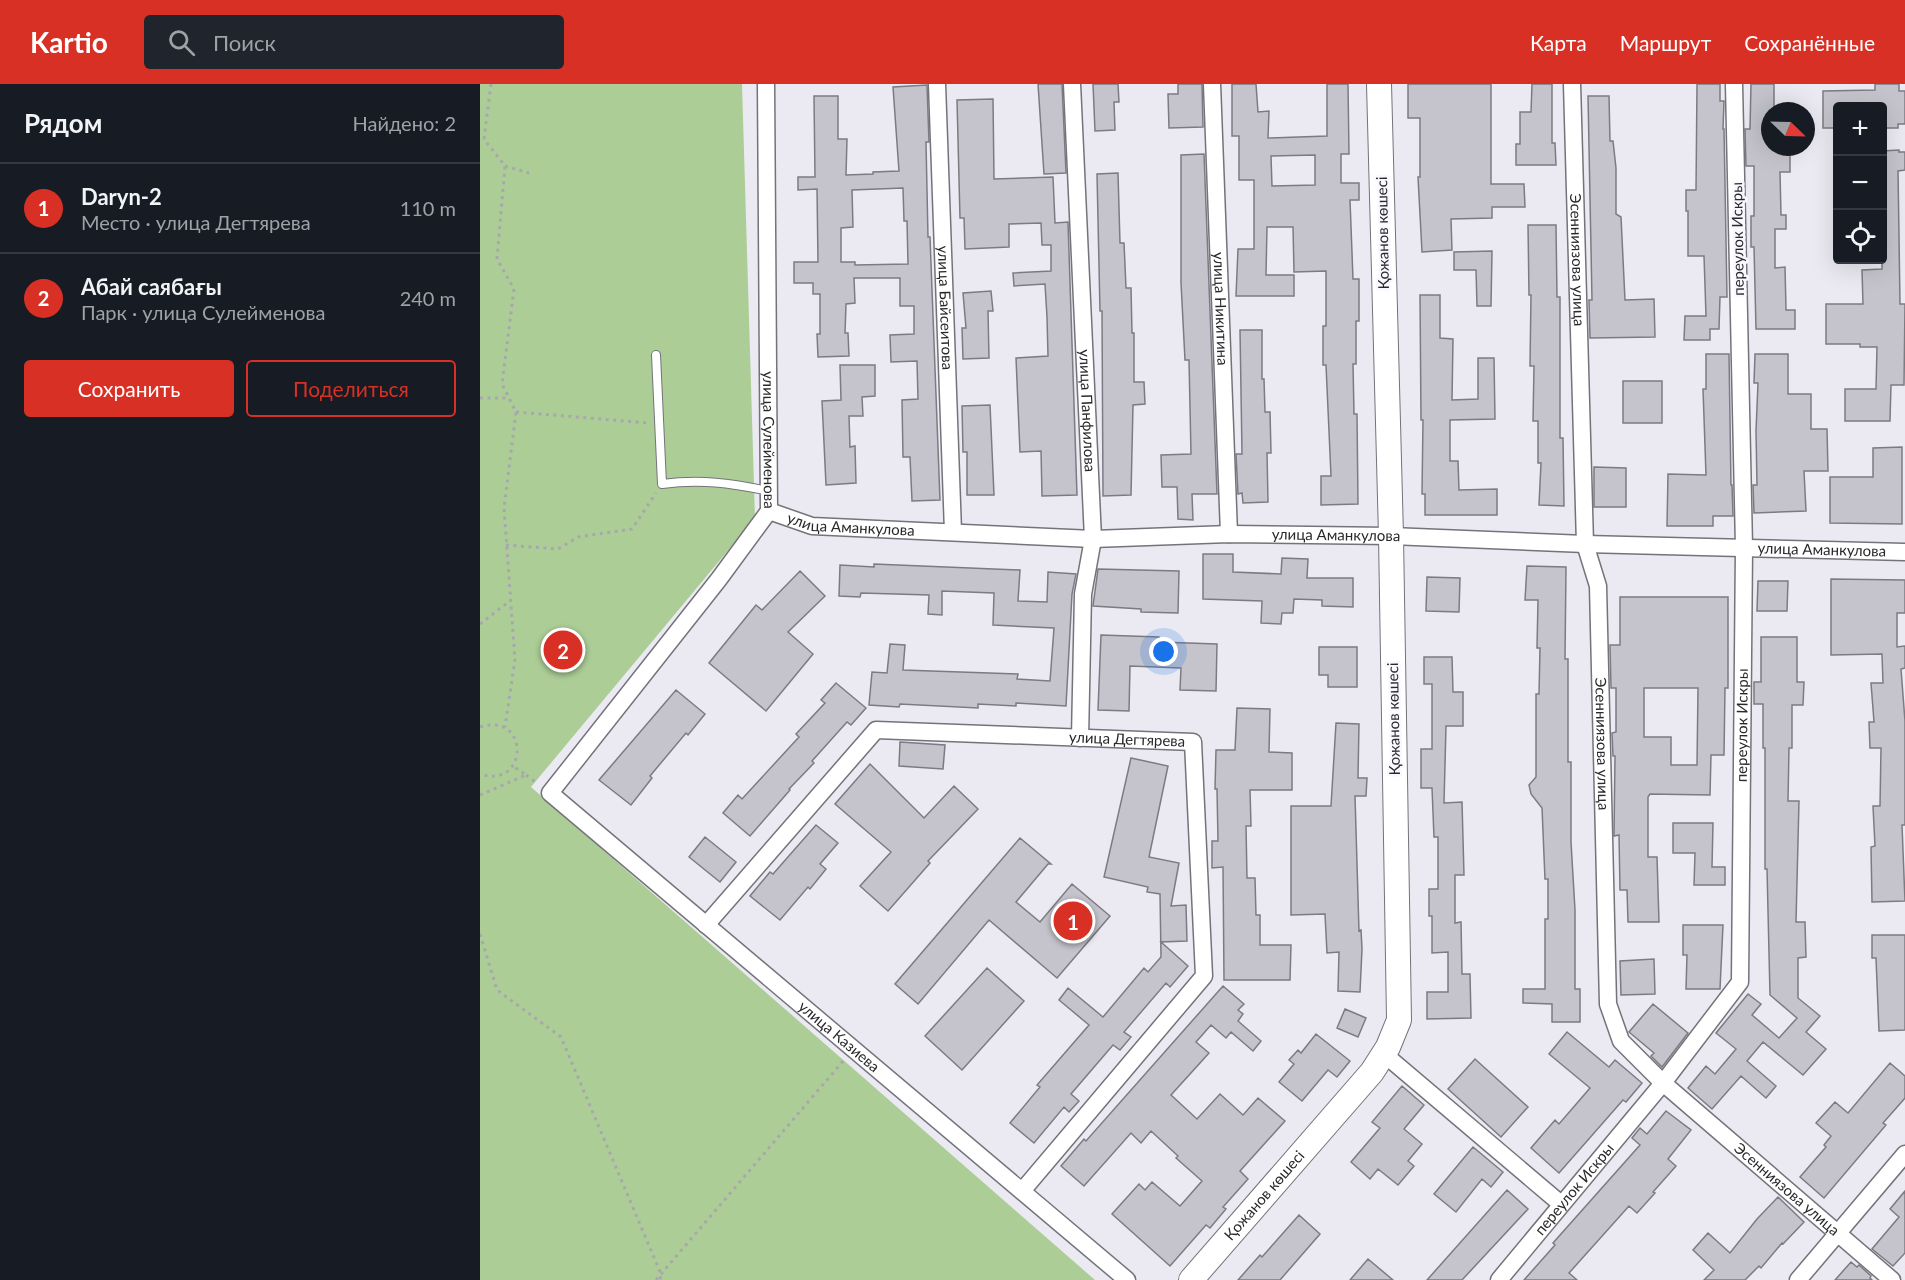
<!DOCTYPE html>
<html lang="ru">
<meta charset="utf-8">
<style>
body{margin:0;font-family:Lato,sans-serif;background:#20242c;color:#f1f3f6}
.controls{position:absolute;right:18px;top:18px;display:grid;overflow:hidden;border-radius:6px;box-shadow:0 6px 24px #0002}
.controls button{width:54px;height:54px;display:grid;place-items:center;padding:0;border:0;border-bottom:2px solid #363941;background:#171b24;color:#f1f3f6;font:30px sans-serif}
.compass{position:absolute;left:1281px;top:18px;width:54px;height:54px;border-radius:50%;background:#171b24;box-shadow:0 6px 24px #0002;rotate:113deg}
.you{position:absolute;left:684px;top:568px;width:21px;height:21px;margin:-15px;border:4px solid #fff;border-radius:50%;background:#1a73e8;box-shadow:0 0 0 9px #1a73e833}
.badge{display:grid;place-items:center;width:39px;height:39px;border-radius:50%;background:#d93025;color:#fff;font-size:20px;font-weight:700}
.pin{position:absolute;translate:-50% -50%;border:3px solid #fff;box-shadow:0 2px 6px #0006}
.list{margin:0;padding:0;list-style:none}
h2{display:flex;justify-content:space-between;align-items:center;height:78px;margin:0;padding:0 24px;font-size:26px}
h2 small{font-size:20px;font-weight:400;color:#9ea1a6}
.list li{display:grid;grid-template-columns:39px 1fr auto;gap:18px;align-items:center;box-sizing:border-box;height:90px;padding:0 24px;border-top:2px solid #363941}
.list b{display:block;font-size:22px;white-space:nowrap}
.list p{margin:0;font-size:20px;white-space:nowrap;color:#9ea1a6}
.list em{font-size:20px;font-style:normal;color:#9ea1a6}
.actions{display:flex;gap:12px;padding:18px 24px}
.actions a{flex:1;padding:14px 0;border:2px solid #d93025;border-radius:6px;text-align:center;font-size:21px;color:#d93025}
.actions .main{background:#d93025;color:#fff}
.icon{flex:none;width:33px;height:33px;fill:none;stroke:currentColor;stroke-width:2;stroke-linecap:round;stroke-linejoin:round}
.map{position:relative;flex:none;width:1425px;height:1196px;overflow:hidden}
header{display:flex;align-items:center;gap:36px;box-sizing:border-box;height:84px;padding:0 30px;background:#d93025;color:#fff}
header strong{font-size:28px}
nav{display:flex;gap:33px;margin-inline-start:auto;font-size:21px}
.search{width:420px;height:54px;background:#20242c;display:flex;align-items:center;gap:15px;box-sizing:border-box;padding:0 21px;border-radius:6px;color:#9ea1a6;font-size:22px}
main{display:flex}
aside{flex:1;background:#171b24}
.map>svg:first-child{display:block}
.green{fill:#acce96}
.building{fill:#c5c4cc;stroke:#7c7b82;stroke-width:1.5;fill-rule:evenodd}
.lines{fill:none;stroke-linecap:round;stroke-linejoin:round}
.service-casing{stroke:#74737a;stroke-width:10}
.minor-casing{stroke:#74737a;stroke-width:19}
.secondary-casing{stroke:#74737a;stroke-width:26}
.path{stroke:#a8a7ad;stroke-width:3;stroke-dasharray:3 4.5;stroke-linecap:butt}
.service{stroke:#fff;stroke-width:8}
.minor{stroke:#fff;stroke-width:16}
.secondary{stroke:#fff;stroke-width:24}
.labels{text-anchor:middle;stroke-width:5;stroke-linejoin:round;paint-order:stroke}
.street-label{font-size:15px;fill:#29282b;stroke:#f8f8fe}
</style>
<header>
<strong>Kartio</strong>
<div class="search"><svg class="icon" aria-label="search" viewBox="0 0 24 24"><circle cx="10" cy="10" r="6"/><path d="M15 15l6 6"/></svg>Поиск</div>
<nav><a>Карта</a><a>Маршрут</a><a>Сохранённые</a></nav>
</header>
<main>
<aside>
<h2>Рядом<small>Найдено: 2</small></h2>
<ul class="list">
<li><span class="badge">1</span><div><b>Daryn-2</b><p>Место · улица Дегтярева</p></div><em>110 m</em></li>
<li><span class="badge">2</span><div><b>Абай саябағы</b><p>Парк · улица Сулейменова</p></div><em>240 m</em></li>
</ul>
<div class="actions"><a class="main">Сохранить</a><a>Поделиться</a></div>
</aside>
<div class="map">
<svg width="1425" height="1196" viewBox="0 0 1425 1196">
<rect width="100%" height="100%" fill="#ebeaf2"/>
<path class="green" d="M0 0H262L275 434 51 703 615 1196H0Z"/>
<path class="building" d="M558 0H582L586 89 564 90Z
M613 0H638L639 18H634L635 46 615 47Z
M698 0H722L723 43 689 44 688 10H698Z
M752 0H776L778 28 789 27 788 54 847 52V0H868L869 70H861V99H879V116H870L873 195H879V237H876V280H873L874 330H877L878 420 841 421V392H851L846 281H843V242H846V187L814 188 813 143H787L786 191H814V212H756L758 165H774V96H759V52H752ZM835 71V101L792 102 791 72Z
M928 0H1011V100H1044L1045 123H1012V134L971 135 972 166 942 168 938 93H940V34H928Z
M1052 0H1072V59H1075L1076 81H1036V60H1040V28H1051Z
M1217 0H1240V17H1244L1243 45H1244L1247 213H1240L1239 245H1230V256H1204L1205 232H1226L1224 172H1208V127H1206V106H1216Z
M1271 0H1294V27H1290V63H1310V88H1300L1301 131H1306V145H1295V184L1305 183 1306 226H1315V245H1276L1274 163H1271V132H1274V82H1266L1265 45H1270Z
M1395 0H1419V7H1425V40H1418V44H1402V22H1358V44H1343V7L1395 6Z
M447 1 449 58H446L448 153H450L460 416 432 417 430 373H423L422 316 438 315 437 277 411 278 410 251 434 250V222H420V194H374L375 219 366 220 365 249H368L369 272 338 273 337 250H340V210H333V199H314V178H338L337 105 318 106V93H335L334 12H358V55H367L366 91 393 90V88L419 87 413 3ZM423 104 424 137H427L428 180 375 181V178H361V144L373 143 372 106Z
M1108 12H1129L1130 57H1133L1136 84V130L1141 133 1145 216 1174 215 1175 253 1110 254 1109 216H1112Z
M513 15 514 95 573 93 575 139 588 138 597 411 562 412 561 367 540 368 536 274 568 272 567 233 565 200 534 202 533 189 571 187V161H562L561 139 529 140V163L485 165 484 134H480L477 16Z
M1419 66V68H1425V86L1418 87 1420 220H1425L1424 301H1411L1410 337H1365V305H1396L1397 263H1380V260H1346V220H1383L1382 186 1402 185V67Z
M724 70 737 410H712L713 436 698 435 697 403H682L681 371 711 370 709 276H705L701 199V71Z
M638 89 640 159H644L646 204H651L652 249H654V298H664L665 320 653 321 651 411 623 412 622 227H620L617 90Z
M1048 141H1076L1077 213H1080V354H1083L1084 422 1059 421 1061 379H1058V337H1053L1054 282H1050L1051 211H1049Z
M1012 167 1011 222H997L996 186H974V168Z
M511 207 513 227H508L509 274 483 275 482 244H486L483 209Z
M940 211H960V254L973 255 972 316 998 315V274H1014L1015 335 970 336V377H978L979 406 1017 405V431H945V410H942L943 336H941Z
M760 246H782V295H784L785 328H790L791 369H787L788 418 763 419 762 409 758 410 756 370H762Z
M1226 270H1249L1251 401H1252L1253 432H1233V442H1187L1188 390 1226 391 1223 305H1226Z
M1275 270H1308V310H1331V345H1347L1348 387H1324L1326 427 1274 429 1273 401H1277L1276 347 1278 299H1274Z
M360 281H395V312L382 313 383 332H369L370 363 375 362 376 399 346 401 342 317 361 316Z
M1143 297H1182V339H1143Z
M510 321 514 411H487V368H483L482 322Z
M1422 363V440L1350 439V393H1393V364Z
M1114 383 1146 384V423H1114Z
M723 470H753V488L801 490 802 474 828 475 827 494H873V523L842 522V516L814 515 813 529H802L801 540 781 539 782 517 723 515Z
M394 480 540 486 538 517 567 518 568 488 596 490 592 510 586 622 536 619V622L498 620V624L420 620 419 623 389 621 392 588 407 589 410 560 425 561 423 586 538 590 537 595 570 597 574 544 513 541 514 509 462 507V531L448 530 449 511 381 509 380 513 359 512 360 481 394 483Z
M1047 482 1086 483 1085 575H1088V678H1091V758L1095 826V905H1100V938H1072V920L1043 919V905H1065V835H1068V795H1065L1062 724 1051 710 1049 701 1056 693V610H1059L1060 564H1057L1058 516H1045Z
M618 485 699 487 698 529 661 528V525L613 522Z
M320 487 345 512 308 548 333 570 286 627 229 579 276 521 282 526Z
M947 493 980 494 979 528 946 527Z
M1351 495 1425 496V529H1417V563L1425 562V584L1421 585 1425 637V741H1422L1425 817 1392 818 1391 763 1395 762 1393 722H1400L1401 664H1390L1389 638H1394L1391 599H1403L1402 570 1351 571Z
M1278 497H1308L1307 527H1277Z
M1140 513H1248V604H1245L1244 671H1231L1230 711 1170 710 1168 713V773H1177L1179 838H1148L1147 806H1140L1139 751 1134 752 1135 672H1133L1132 649 1136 648V604H1131L1130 561H1140ZM1164 604H1218L1217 681H1191V653H1164Z
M621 551 679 553V558L737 560 736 607 700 606 701 584 650 582 649 627 618 626Z
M1281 553H1317V598H1324L1323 621H1312V664H1309L1308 717H1319L1316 838H1325L1326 873 1318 874V914L1340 932 1326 948 1346 965 1323 991 1283 958 1267 977 1296 1002 1286 1014 1261 992 1232 1025 1208 1004 1226 982 1235 990 1256 965 1236 949 1268 910 1281 920 1272 931 1299 954 1317 934 1290 911 1287 785H1285V664H1283V620H1274V598H1281Z
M839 563H877V603H848V591H839Z
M944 573H972L973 608H983V642H966L964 719 982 718 984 791H975V839L981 838 982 890H990L991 934 947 935V908H968V868L952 869V832H949V805H958V753H954L952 704H941V665H952V600H944Z
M356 599 386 624 371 641 367 638 332 677 334 679 309 705 310 706 270 752 243 729 258 711 262 715 319 653 316 650 345 619 341 616Z
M196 606 225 630 208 651 206 649 170 692 172 694 151 721 119 696Z
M757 624 790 625 789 668 812 669V706H770L771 742H766L767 794H775L776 831H780V861H811L810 896H744L743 783 732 784V757H738L737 705H735L736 666H755Z
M856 639 879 640 878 694H887L886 712H875L879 847 881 846 882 865 880 908 858 907 859 868 847 869 845 830 811 831V722H851Z
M420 658 465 661 463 685 419 682Z
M651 674 688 682 669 773 699 779 691 822 706 821 707 857 681 858 708 882 690 903 686 899 644 948 651 953 640 966 633 961 591 1010 599 1017 589 1028 584 1023 554 1059 530 1039 560 1003 557 1001 609 941 579 916 588 904 623 933 664 884 668 888 681 873 680 810 667 808 668 803 624 793Z
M390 680 444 734 474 702 498 725 448 777 450 779 408 827 380 802 411 768 355 720Z
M1193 739H1233L1232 783H1245V801H1214L1215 769H1193Z
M336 741 358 759 340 780 346 785 330 805 328 803 300 836 270 812 290 788 293 790Z
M225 753 256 778 240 798 209 773Z
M540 754 571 780H568L536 818 560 838 592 800 630 832 577 894 509 836 438 920 415 900Z
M1203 841H1243L1240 905H1206L1207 871H1203Z
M1392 851H1425V946L1399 947 1396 874H1392Z
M1174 875 1175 910 1141 911 1140 877Z
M507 884 544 917 482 986 445 952Z
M743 902 764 920 758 926 763 930 758 937 781 957 773 967 751 948 746 954 731 941 716 958 729 969 691 1011 717 1035 740 1010 763 1031 778 1014 805 1037 760 1087 768 1095 743 1123 746 1125 730 1144 726 1141 690 1182 632 1130 659 1100 665 1106 672 1098 700 1122 722 1097 696 1074 698 1072 671 1047 661 1059 651 1049 604 1102 581 1082 604 1055 606 1057Z
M1173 920 1208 949 1182 983 1171 972 1174 969 1149 948Z
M865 925 886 934 878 953 857 944Z
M1087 948 1129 983 1135 976 1162 999 1146 1018 1143 1016 1079 1089 1051 1064 1075 1036 1079 1040 1110 1004 1069 970Z
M836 950 870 977 857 993 848 986 822 1017 799 998 814 980 809 976 818 966 821 969Z
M995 975 1048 1023 1021 1053 968 1005Z
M1410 979 1425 992V1014L1403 1039 1406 1041 1344 1114 1320 1093 1346 1063 1344 1061 1351 1052 1336 1039 1355 1018 1368 1029Z
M922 1002 944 1021 924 1045 942 1060 928 1077 934 1082 918 1101 898 1085 890 1095 871 1078 900 1044 892 1038Z
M1186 1027 1211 1046 1188 1075 1196 1082 1173 1108 1175 1109 1157 1129 1149 1122 1089 1189 1097 1196H1044L1075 1161 1073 1159 1160 1061 1152 1054 1160 1044 1167 1050Z
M993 1063 1023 1088 1011 1103 1002 1095 976 1128 954 1110Z
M1027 1106 1048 1125 982 1196H947Z
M1425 1107V1169L1413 1182 1392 1165 1419 1133 1410 1125Z
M1298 1113 1324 1138 1303 1160 1302 1159 1281 1184 1279 1182 1265 1196H1224L1234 1186 1213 1166 1228 1149 1250 1169 1277 1135Z
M819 1131 840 1150 800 1196H758L780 1171 782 1173Z
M888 1175 913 1196H870Z
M1371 1178 1377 1183 1379 1181 1391 1192 1390 1194 1392 1196H1355Z"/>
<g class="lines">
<g class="service-casing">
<path id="service" d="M176 271 182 400C221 395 250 399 289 407"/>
</g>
<g class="minor-casing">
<g id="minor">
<path id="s1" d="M286 0 289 427 239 495 70 709 647 1196"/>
<path id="s2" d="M457 0 473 448"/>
<path id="s3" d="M592 0 613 455 603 510 600 654"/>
<path id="s4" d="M732 0 749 450"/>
<path id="s5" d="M1092 0 1105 460 1118 502 1128 920 1141 957 1183 999 1412 1196"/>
<path id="s6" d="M289 427 332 442 613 455 749 450 911 452 1105 460 1425 468"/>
<path id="s7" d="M226 841 396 646 713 658 724 892 542 1107"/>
<path d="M904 970 1081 1120"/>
<path id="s8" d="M1019 1196 1183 999 1260 898 1264 463 1254 0"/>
<path d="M1318 1196 1425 1070"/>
</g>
</g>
<g class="secondary-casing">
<g id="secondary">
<path id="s9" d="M711 1196 892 988 908 963 919 936 911 452 899 0"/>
</g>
</g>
<path class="path" d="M11 0 4 55 25 82 17 175 34 205 22 300 36 328 24 424 35 576 25 643
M25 82 49 89
M0 314H29
M36 328 168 339
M26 461 78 465 98 453 152 445 176 409
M0 540 31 516
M0 643C50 627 49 706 0 690
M46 691 57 699
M0 711 46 691 33 682
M0 850 17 906 81 953 181 1190 180 1196
M176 1196 364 976"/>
<use href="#service" class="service"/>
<use href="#minor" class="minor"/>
<use href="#secondary" class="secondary"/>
</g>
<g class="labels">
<g class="street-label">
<text transform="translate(903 149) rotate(-91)" y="5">Қожанов көшесі</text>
<text transform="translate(1258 155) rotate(-91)" y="5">переулок Искры</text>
<text dy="5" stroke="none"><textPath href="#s5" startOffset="176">Эсенниязова улица</textPath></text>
<text dy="5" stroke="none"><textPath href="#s2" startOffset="224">улица Байсеитова</textPath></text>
<text dy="5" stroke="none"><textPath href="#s4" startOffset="225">улица Никитина</textPath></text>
<text dy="5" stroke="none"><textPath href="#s3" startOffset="327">улица Панфилова</textPath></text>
<text dy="5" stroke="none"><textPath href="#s1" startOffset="356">улица Сулейменова</textPath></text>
<text dy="5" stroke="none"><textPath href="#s6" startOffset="84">улица Аманкулова</textPath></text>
<text dy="5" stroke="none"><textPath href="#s6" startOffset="570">улица Аманкулова</textPath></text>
<text dy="5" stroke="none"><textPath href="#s6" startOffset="1056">улица Аманкулова</textPath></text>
<text transform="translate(914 635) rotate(-91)" y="5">Қожанов көшесі</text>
<text dy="5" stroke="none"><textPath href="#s8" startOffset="640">переулок Искры</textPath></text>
<text dy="5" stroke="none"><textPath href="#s7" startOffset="510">улица Дегтярева</textPath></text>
<text dy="5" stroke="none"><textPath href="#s5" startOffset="662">Эсенниязова улица</textPath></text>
<text dy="5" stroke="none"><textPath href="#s1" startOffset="1162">улица Казиева</textPath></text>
<text dy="5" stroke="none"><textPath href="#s8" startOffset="118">переулок Искры</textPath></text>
<text dy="5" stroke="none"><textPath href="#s5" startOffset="1184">Эсенниязова улица</textPath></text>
<text dy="5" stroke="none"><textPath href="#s9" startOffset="112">Қожанов көшесі</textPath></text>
</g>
</g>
</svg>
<div class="controls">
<button>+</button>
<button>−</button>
<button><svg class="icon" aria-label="locate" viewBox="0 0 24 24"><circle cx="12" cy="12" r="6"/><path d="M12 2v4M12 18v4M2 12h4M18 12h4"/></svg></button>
</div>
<svg class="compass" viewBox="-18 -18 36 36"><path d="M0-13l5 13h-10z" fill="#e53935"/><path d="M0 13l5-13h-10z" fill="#9ea1a6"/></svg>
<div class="you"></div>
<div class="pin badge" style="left:593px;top:837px">1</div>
<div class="pin badge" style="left:83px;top:566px">2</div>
</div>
</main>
